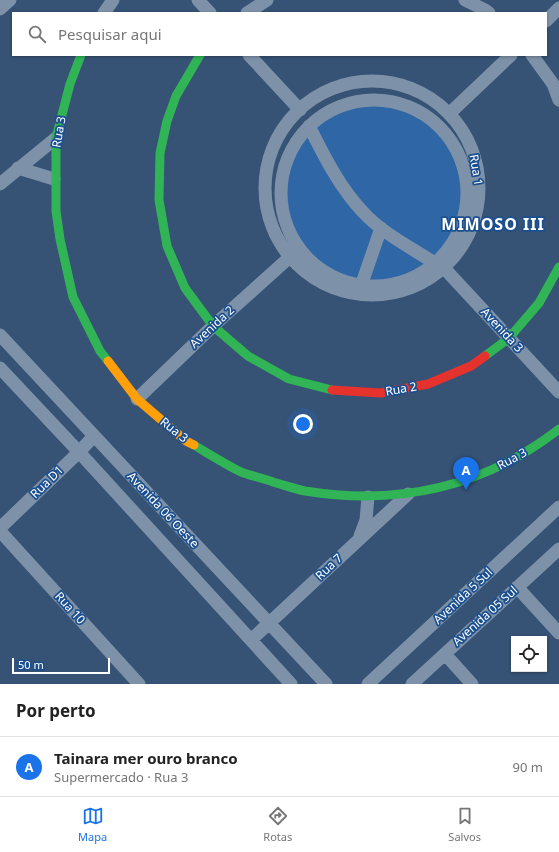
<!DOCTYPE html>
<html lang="pt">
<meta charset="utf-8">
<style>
body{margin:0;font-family:"Noto Sans",sans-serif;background:#f2f2f2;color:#222}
.controls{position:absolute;right:12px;bottom:12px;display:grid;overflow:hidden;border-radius:0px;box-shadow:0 1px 3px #0004}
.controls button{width:36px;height:36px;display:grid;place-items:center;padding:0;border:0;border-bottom:1px solid #e0e0e0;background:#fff;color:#222;font:20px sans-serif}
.scale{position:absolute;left:12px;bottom:10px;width:98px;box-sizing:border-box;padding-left:4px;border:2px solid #fff;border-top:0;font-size:11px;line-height:14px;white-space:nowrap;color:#fff;-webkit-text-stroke:3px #1b4f8f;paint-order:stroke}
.you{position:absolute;left:303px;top:424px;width:14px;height:14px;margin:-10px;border:3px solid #fff;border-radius:50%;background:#1a73e8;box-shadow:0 0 0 6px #1a73e833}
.badge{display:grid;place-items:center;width:26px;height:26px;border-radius:50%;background:#1a73e8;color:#fff;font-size:13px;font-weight:700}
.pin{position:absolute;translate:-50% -33px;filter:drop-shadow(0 1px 2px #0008)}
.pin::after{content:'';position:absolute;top:21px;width:14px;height:12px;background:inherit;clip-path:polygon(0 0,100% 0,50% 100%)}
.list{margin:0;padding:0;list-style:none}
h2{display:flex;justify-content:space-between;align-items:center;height:52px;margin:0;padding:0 16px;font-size:17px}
h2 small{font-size:13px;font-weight:400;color:#767676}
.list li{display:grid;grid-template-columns:26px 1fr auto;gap:12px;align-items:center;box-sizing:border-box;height:60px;padding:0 16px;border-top:1px solid #e0e0e0}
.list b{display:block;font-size:15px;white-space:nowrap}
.list p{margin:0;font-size:13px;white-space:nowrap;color:#767676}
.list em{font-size:13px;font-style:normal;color:#767676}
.icon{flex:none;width:22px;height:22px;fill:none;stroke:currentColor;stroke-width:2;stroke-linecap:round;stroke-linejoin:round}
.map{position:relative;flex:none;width:559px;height:684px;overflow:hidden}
.search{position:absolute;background:#fff;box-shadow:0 1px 3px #0004;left:12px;right:12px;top:12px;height:44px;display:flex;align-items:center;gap:10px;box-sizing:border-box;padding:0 14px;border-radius:0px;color:#767676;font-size:15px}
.sheet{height:112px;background:#fff}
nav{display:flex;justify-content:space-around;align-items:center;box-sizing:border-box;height:56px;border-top:1px solid #e0e0e0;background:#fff;font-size:11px;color:#767676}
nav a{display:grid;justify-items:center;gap:2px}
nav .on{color:#1a73e8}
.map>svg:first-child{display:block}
.green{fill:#2f66a5}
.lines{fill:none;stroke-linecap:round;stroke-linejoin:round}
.street{stroke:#7d92a8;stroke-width:13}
.fast{stroke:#30b455;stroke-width:9}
.slow{stroke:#ff9f0a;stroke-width:9}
.jam{stroke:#e5322d;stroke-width:9}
.labels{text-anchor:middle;stroke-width:3.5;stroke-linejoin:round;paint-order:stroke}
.street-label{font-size:12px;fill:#fff;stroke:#1b4f8f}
.district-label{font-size:16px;font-weight:bold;letter-spacing:1px;fill:#fff;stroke:#1b4f8f}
</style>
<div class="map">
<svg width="559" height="684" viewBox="0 0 559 684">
<rect width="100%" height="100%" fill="#365274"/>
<path class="green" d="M281 193a93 93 0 1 1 186 0a93 93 0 1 1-186 0Z"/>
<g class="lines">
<path class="street" d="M198 0 210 13
M465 0 485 10 489 13
M0 9 10 0
M104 13 113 0
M247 13 267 0
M546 21 559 8
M249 55 300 110
M532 55 553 84 559 100
M265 188a107 107 0 1 1 214 0a107 107 0 1 1-214 0Z
M281 193a93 93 0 1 1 186 0a93 93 0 1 1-186 0Z
M451 112 511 55
M309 126C324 156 340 188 363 212 383 234 412 248 436 264
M18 168 54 179
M0 184 56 138
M444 268 559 392
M361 286 381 228
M0 335 326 684
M0 368 79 452 291 684
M137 399 213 326 290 257
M0 528 79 452 94 436
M0 531 139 684
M360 536 366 520 368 497
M517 587 559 633
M251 640 408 494
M445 654 472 684
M368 684 559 507
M412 684 559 549"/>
<path class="fast" d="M81 55 70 84 56 138V211L60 239 73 297 100 351 108 361
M200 55 176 96 167 121 160 153 159 200 167 246 185 288 213 326 248 356 289 379 332 390
M485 356 509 338 539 303 559 267
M194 445C209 454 225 464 241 472 251 476 263 478 273 482 284 485 295 489 305 491 399 506 483 488 559 429"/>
<path class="slow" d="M108 361 137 399 186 441 194 445"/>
<path class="jam" d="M332 390 381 393 428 384 471 366 485 356"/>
</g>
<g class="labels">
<g class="street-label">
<text transform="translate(59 132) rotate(-80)" y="4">Rua 3</text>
<text transform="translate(476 170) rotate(81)" y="4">Rua 1</text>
<text transform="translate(212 327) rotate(-43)" y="4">Avenida 2</text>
<text transform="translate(502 330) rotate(47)" y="4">Avenida 3</text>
<text transform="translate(401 389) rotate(-10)" y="4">Rua 2</text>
<text transform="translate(174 430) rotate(39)" y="4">Rua 3</text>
<text transform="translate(512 459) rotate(-28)" y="4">Rua 3</text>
<text transform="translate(47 482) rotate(-44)" y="4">Rua D1</text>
<text transform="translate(163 510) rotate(47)" y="4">Avenida 06 Oeste</text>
<text transform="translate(329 567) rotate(-43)" y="4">Rua 7</text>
<text transform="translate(463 596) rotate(-43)" y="4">Avenida 5 Sul</text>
<text transform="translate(70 608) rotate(48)" y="4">Rua 10</text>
<text transform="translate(485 616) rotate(-42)" y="4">Avenida 05 Sul</text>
</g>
<g class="district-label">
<text x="493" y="230">MIMOSO III</text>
</g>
</g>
</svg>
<div class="controls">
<button><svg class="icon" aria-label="locate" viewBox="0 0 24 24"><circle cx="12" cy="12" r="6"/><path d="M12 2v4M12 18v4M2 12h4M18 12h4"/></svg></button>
</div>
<div class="scale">50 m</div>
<div class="you"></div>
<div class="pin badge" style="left:466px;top:490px">A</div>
<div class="search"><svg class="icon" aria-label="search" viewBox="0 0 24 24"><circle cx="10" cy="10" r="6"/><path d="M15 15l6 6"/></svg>Pesquisar aqui</div>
</div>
<section class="sheet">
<h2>Por perto<small></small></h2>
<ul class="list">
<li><span class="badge">A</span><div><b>Tainara mer ouro branco</b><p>Supermercado · Rua 3</p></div><em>90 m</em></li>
</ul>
</section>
<nav>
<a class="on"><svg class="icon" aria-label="map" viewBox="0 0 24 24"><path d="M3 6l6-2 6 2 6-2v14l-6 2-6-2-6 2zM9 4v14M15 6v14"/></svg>Mapa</a>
<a><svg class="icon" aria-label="directions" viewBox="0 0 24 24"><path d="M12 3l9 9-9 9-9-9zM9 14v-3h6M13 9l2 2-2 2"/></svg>Rotas</a>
<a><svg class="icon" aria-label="saved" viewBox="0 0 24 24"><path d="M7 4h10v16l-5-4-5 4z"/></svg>Salvos</a>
</nav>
